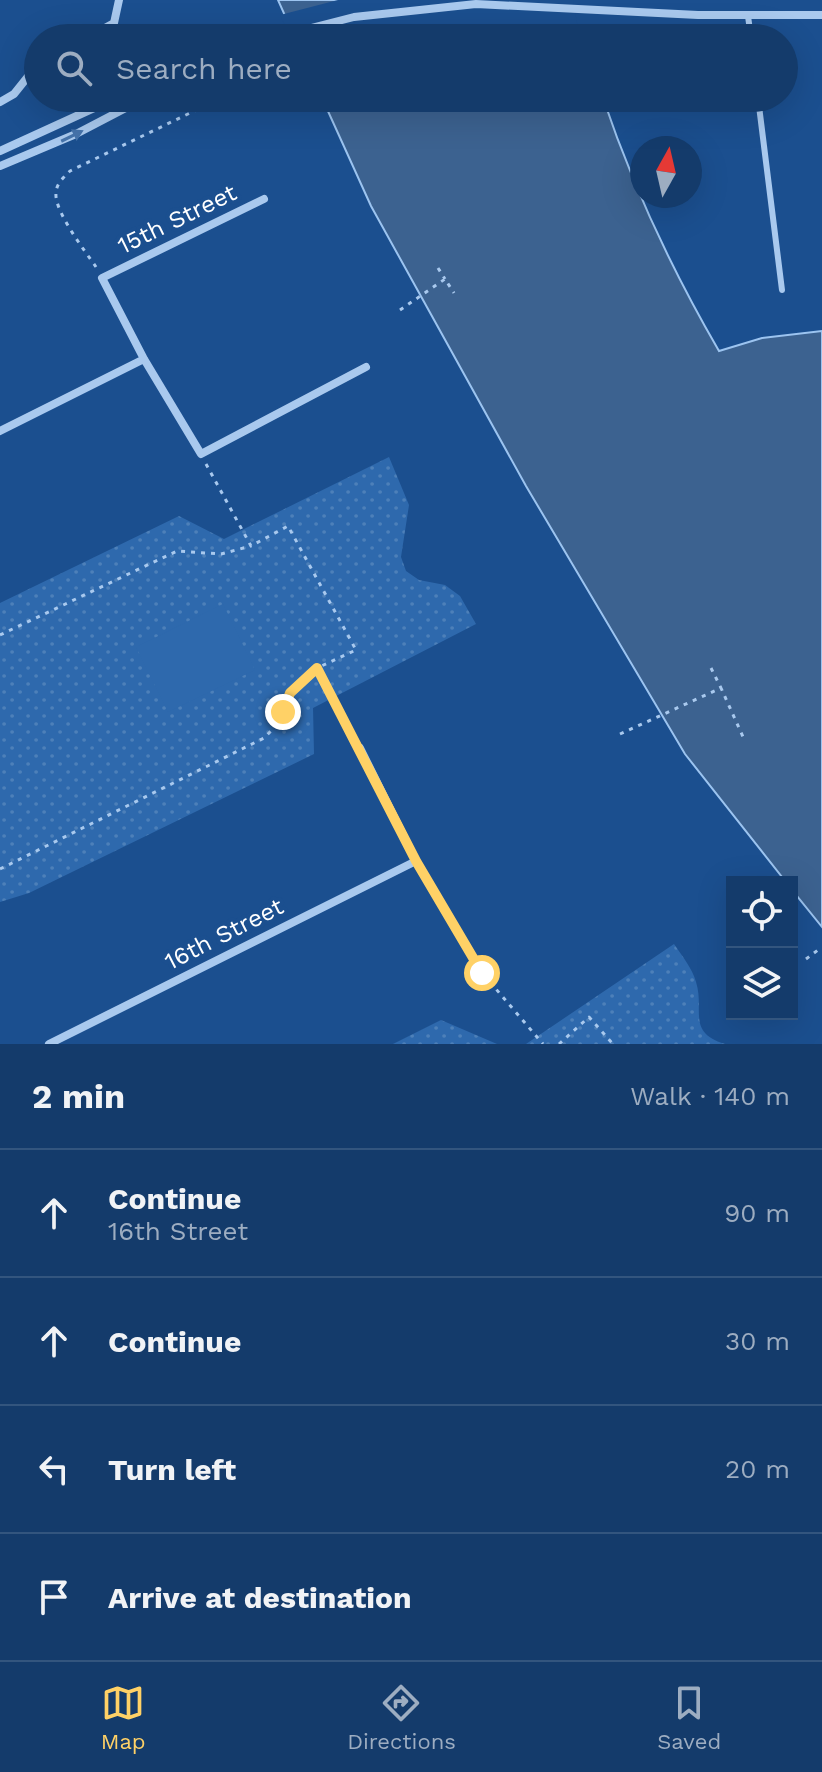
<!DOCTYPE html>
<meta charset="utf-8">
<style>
body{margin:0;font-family:"Work Sans",sans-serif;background:#214673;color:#f1f3f6}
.controls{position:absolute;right:24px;bottom:24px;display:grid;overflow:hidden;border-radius:0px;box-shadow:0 8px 32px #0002}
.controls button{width:72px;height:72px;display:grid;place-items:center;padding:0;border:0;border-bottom:2px solid #33557e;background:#143b6b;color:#f1f3f6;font:40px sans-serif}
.compass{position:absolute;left:630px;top:136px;width:72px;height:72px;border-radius:50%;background:#143b6b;box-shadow:0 8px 32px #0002;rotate:8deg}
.stop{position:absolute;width:24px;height:24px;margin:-18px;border:6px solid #ffd166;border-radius:50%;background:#fff}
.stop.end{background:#ffd166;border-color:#fff;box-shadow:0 2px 8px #0008}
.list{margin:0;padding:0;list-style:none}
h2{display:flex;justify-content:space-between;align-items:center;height:104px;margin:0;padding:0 32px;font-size:34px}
h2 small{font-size:26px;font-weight:400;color:#9dadc1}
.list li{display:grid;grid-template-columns:52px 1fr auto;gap:24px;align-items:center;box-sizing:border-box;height:128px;padding:0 32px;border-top:2px solid #33557e}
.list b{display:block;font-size:30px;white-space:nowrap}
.list p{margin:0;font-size:26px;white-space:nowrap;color:#9dadc1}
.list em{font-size:26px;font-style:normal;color:#9dadc1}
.icon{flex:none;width:44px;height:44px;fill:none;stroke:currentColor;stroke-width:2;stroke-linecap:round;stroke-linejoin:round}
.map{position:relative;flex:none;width:822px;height:1044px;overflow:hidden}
.search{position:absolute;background:#143b6b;box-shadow:0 8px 32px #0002;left:24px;right:24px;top:24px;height:88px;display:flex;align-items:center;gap:20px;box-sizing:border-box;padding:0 28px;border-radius:44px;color:#9dadc1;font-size:30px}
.sheet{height:616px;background:#143b6b}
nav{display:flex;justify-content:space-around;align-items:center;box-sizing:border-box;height:112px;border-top:2px solid #33557e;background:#143b6b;font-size:22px;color:#9dadc1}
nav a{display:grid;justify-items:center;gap:4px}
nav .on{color:#ffd166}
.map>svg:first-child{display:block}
.park{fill:url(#park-dots)}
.garden{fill:#2e69ad}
.water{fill:#3c6290;stroke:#9cc4f0;stroke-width:2}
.pier{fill:#1b4f8f}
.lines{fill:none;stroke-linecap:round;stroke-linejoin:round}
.path{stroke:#a9c9ee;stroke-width:3;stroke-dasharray:4 6;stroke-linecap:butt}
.service{stroke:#a9c9ee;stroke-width:6}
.minor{stroke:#a9c9ee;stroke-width:8}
.oneway{fill:#4674ac}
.route{stroke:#ffd166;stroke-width:10}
.labels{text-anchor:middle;stroke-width:8;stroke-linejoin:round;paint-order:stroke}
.street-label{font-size:24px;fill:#fff;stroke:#1b4f8f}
</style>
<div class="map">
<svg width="822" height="1044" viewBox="0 0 822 1044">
<defs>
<pattern id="park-dots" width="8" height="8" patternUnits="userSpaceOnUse" patternTransform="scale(2)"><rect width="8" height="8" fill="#2e69ad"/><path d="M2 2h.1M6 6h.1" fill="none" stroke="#4d80b9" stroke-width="1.8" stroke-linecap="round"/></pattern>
</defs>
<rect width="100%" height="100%" fill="#1b4f8f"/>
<path class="park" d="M389 457 409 505 401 557 406 571 419 580 445 585 460 596 476 624 313 708 314 754 29 893 0 902V603L179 516 224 539Z
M674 944C682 956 692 968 696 982 705 1010 686 1032 725 1044H526Z
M441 1020 497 1044H393Z"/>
<path class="garden" d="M223 604 255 670 168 712 136 647Z"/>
<path class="water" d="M278 0H569L570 19 579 38H295Z
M322 98H603C633 187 672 270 719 351L762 338 822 331V927L792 890V882H786L685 754 526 486 371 206Z"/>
<path class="pier" d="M338 0H573L578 28 477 25 400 29 354 38H291L280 15Z"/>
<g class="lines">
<path class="path" d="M96 267C85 251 54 211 56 193 56 184 64 177 70 171L221 98
M438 268 445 279
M400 310 445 279 454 293
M206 464 251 546 288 526 356 650 317 668 355 739
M0 635 177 551 221 554 251 546
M711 668 721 688
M620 734 721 688 744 739
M0 869 264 738 275 727 290 693 317 668
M806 959 822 947
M490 982 543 1044
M559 1044 589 1017 613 1044"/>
<path class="service" d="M748 16 751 38
M758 98 782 290"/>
<path class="minor" d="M87 38 114 23 119 0
M272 38 354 17 476 4 698 15H822
M0 102 14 94 38 64
M0 151 116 98
M0 166 76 134 145 98
M264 199 102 278 144 359 201 454 366 367
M0 431 144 359
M360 748 416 861 482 973
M49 1044 416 861"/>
</g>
<defs><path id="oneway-solid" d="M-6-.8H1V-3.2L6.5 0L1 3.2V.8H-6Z" transform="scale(2)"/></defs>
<use class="oneway" href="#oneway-solid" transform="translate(72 136) rotate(-26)"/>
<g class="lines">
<path class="route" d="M283 712 290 693 317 668 416 861 482 973"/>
</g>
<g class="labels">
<g class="street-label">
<text transform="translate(177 219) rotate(-26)" y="8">15th Street</text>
<text transform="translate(224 934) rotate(-27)" y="8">16th Street</text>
</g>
</g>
</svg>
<div class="controls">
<button><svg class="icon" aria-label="locate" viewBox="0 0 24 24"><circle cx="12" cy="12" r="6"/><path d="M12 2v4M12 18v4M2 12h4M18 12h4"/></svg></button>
<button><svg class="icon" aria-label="layers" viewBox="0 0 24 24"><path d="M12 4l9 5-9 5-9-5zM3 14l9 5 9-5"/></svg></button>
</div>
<svg class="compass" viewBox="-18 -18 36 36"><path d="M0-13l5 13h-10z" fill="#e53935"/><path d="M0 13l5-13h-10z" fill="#9dadc1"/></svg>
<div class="stop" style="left:482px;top:973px"></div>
<div class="stop end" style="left:283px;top:712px"></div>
<div class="search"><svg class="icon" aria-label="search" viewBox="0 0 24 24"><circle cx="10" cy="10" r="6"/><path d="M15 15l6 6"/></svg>Search here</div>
</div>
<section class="sheet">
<h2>2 min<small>Walk · 140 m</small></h2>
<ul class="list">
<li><svg class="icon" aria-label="ahead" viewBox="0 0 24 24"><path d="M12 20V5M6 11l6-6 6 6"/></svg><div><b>Continue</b><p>16th Street</p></div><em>90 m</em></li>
<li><svg class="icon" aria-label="ahead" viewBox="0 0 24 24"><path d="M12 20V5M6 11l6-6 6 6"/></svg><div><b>Continue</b></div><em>30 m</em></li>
<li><svg class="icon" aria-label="left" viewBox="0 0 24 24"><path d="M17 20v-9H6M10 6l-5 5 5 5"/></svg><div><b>Turn left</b></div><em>20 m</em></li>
<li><svg class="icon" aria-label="arrive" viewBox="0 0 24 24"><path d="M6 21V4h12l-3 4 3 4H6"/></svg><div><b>Arrive at destination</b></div></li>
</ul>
</section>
<nav>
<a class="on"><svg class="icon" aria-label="map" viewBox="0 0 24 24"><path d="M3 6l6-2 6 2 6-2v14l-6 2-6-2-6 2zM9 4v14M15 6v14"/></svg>Map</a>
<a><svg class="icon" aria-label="directions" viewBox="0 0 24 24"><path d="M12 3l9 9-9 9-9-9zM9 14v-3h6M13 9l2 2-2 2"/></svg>Directions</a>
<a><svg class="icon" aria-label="saved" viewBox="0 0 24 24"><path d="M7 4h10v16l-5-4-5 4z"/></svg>Saved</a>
</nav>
